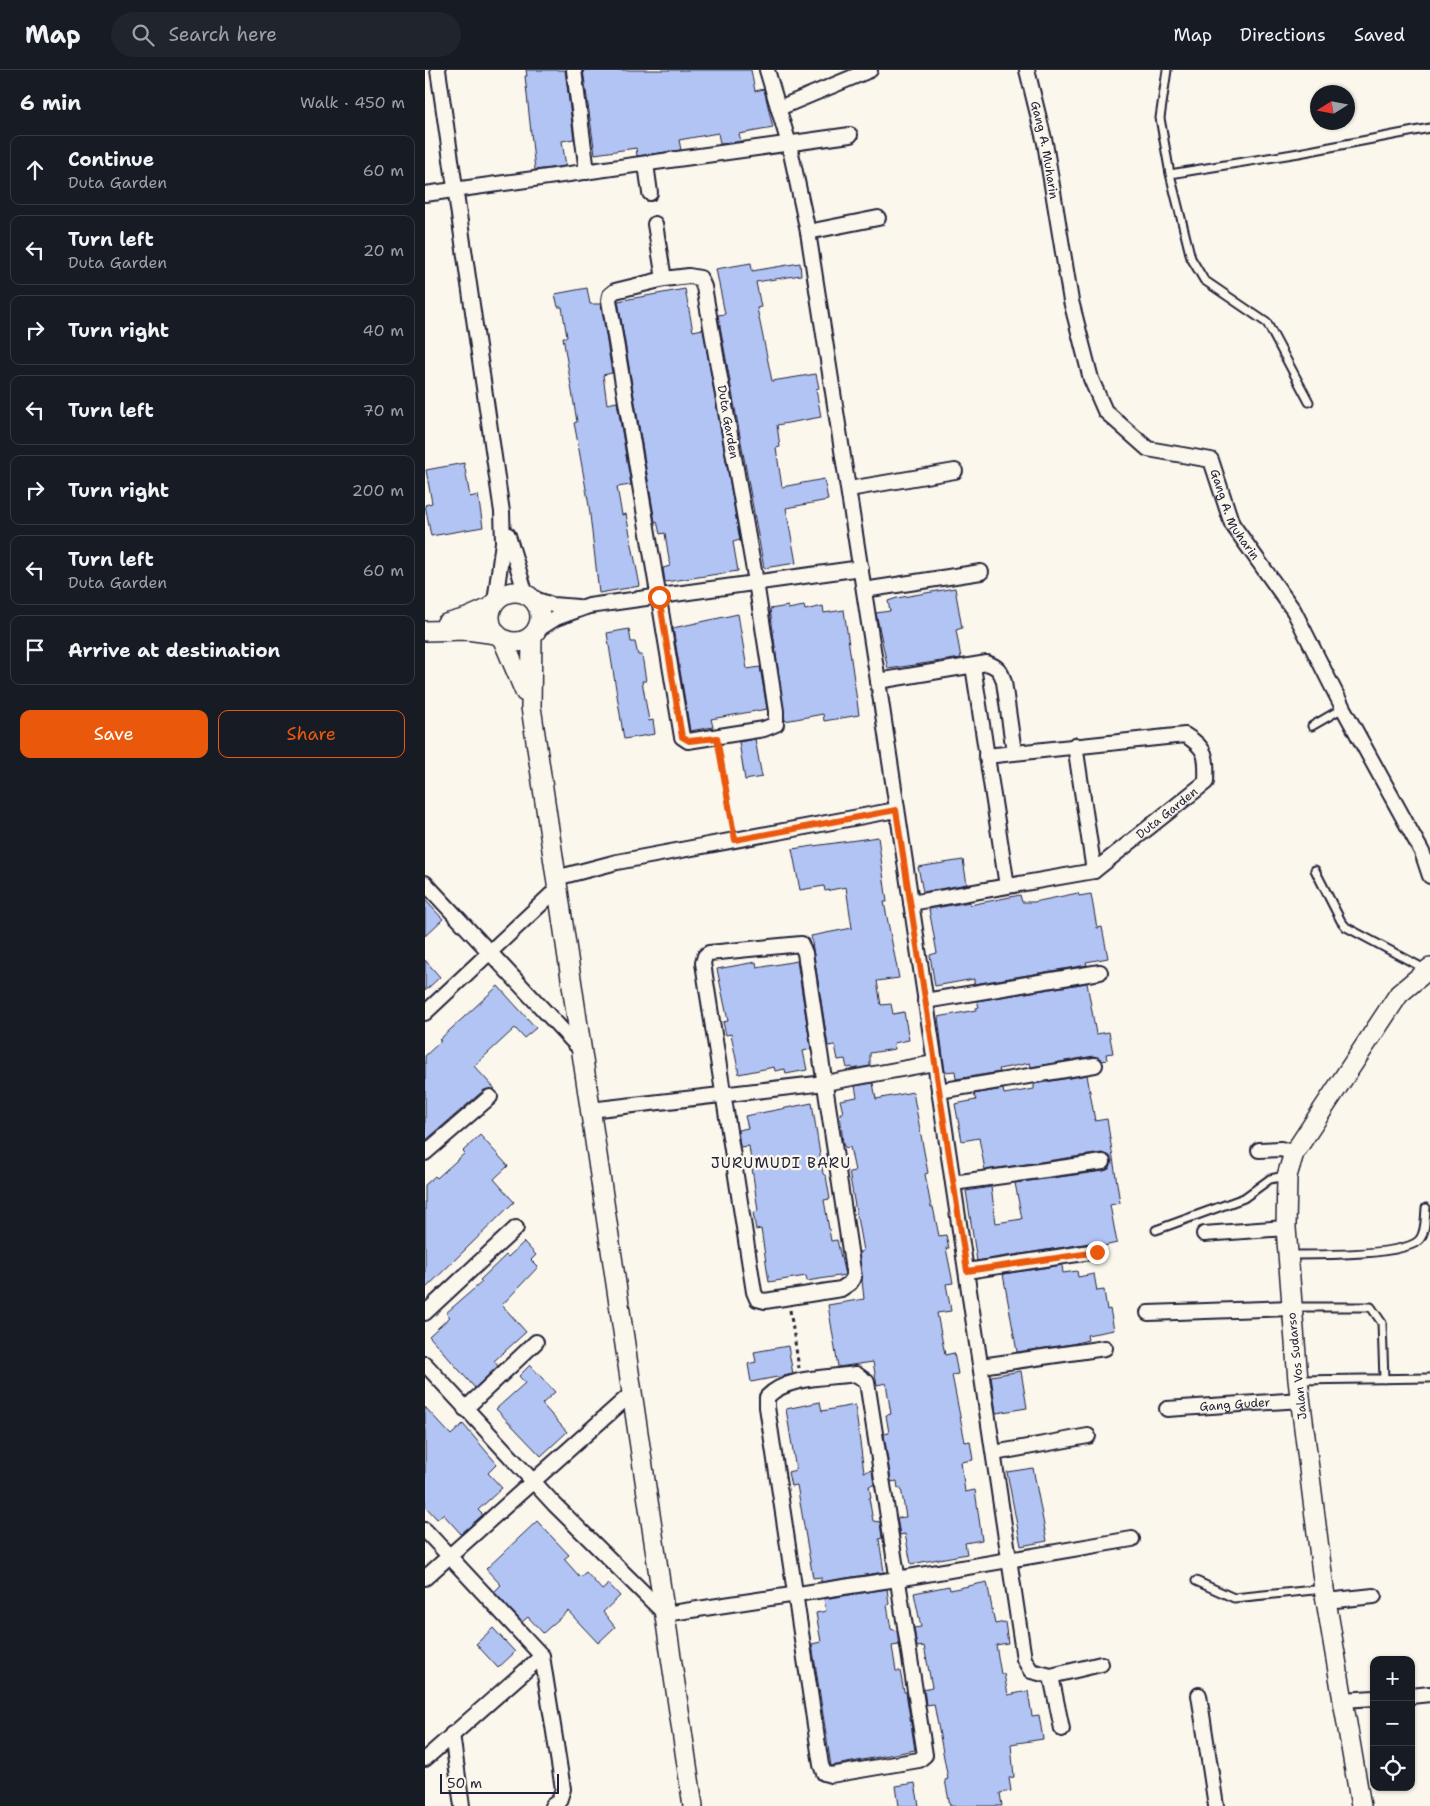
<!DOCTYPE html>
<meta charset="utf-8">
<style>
body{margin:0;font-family:"Shantell Sans",sans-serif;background:#20242c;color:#f1f3f6}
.controls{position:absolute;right:15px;bottom:15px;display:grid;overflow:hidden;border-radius:10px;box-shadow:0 1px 4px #0004}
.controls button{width:45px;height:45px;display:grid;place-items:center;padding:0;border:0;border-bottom:1px solid #363941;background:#171b24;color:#f1f3f6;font:25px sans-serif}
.compass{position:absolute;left:885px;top:15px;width:45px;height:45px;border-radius:50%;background:#171b24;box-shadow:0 1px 4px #0004;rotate:259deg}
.scale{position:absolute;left:15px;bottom:12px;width:119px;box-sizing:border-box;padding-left:5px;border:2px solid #22223b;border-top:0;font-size:14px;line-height:18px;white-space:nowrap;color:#22223b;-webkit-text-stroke:4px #fbf7ec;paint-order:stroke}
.stop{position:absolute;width:15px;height:15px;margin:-11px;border:4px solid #ea580c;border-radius:50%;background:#fff}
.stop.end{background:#ea580c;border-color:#fff;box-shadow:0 1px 5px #0008}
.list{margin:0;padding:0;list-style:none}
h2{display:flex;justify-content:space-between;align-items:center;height:65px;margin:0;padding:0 20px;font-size:21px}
h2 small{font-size:16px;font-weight:400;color:#9ea1a6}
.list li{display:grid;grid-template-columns:32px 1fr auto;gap:15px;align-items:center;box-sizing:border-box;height:70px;margin:0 10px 10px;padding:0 10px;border:1px solid #363941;border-radius:10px}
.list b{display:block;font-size:19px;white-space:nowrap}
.list p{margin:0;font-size:16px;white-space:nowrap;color:#9ea1a6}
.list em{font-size:16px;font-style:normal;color:#9ea1a6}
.actions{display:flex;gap:10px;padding:15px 20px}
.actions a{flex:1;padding:11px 0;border:1px solid #ea580c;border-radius:10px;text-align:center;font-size:18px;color:#ea580c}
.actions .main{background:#ea580c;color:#fff}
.icon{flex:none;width:28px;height:28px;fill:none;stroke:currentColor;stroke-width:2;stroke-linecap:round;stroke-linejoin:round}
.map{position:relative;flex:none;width:1005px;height:1736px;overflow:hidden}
header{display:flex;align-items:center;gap:30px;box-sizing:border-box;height:70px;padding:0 25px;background:#171b24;border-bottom:1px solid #363941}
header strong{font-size:24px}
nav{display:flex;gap:28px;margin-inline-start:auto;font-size:18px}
.search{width:350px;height:45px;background:#20242c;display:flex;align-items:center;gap:12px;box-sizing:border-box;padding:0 18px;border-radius:28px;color:#9ea1a6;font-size:19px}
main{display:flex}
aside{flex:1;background:#171b24}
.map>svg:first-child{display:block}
.building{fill:#b2c4f4;stroke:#22223b}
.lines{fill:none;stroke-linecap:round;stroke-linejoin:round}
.lane-casing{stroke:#22223b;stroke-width:11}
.street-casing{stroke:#22223b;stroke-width:18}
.secondary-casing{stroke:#22223b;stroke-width:22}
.path{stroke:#22223b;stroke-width:3;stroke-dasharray:4 4;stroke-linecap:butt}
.lane{stroke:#fbf7ec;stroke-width:7}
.street{stroke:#fbf7ec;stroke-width:14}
.secondary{stroke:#fbf7ec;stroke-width:19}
.route{stroke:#ea580c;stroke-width:6}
.labels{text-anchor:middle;stroke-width:4.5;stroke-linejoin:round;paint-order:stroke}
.street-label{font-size:12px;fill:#22223b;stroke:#fbf7ec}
.quarter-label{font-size:15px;letter-spacing:1px;fill:#22223b;stroke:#fbf7ec}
</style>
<header>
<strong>Map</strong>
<div class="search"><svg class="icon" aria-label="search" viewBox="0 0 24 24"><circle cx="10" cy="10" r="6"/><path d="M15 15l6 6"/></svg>Search here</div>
<nav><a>Map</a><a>Directions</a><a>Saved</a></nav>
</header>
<main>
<aside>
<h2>6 min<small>Walk · 450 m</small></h2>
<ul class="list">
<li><svg class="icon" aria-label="ahead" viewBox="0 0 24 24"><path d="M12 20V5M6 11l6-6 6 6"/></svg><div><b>Continue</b><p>Duta Garden</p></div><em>60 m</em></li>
<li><svg class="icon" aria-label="left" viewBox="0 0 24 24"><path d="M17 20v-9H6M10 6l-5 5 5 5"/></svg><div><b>Turn left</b><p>Duta Garden</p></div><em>20 m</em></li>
<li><svg class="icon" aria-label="right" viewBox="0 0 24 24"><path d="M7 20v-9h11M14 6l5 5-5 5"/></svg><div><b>Turn right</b></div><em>40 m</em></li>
<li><svg class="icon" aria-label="left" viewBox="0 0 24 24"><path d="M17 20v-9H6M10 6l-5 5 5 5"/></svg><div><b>Turn left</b></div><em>70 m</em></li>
<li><svg class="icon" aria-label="right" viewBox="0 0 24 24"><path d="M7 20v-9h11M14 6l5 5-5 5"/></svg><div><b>Turn right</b></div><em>200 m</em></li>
<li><svg class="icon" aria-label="left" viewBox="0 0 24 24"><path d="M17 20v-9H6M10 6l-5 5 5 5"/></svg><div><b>Turn left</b><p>Duta Garden</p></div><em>60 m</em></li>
<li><svg class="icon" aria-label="arrive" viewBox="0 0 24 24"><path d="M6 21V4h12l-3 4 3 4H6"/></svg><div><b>Arrive at destination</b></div></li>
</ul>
<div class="actions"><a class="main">Save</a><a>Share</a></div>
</aside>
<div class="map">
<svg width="1005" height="1736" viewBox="0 0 1005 1736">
<rect width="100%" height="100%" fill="#fbf7ec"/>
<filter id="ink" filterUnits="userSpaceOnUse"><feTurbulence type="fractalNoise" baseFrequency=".02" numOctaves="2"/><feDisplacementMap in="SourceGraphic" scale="10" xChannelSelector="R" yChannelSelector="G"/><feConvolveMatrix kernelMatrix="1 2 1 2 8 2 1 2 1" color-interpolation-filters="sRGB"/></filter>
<g filter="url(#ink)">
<path class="building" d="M101 0H140L149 69 137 71 141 96 110 100 100 6H102Z
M158 0H326L330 21 339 19 348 58 314 64 316 71 306 73 295 74 293 63 254 70 256 80 212 86 211 78 170 84Z
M326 193 327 201 375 193 376 205 331 212 336 237 332 238 347 311 391 304 394 318 391 319 396 347 352 355 355 377 351 378 357 417 399 409 403 430 361 438 371 493 339 498 293 245 300 244 291 199Z
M162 218 165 234H176L187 303 178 305 182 334 192 332 206 415 192 417 197 445 201 444 215 516 174 523 164 436 151 363 149 353 152 352 138 267H142L137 237H133L130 224Z
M260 219 268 261 278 259 315 470 308 472 313 501 240 512 238 498 245 496 240 463 235 464 232 451 230 452 193 231Z
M39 393 45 427 53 425 58 457 6 466 0 435 7 433 1 400Z
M530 518 537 558 531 560 536 588 463 599 451 543 465 541 463 531 472 528Z
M363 536V539L379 536 380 540 398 536 399 543 419 540 434 645 399 651 398 644 360 651 345 539Z
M313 544 322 599 335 597 342 639 286 649 288 657 265 661 248 558Z
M204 559 206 572H210L213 585H217L221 611H217L224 651 228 650 230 664 199 669 182 563Z
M330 669 337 707 320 710 314 672Z
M453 767 462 832H459L474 908 452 911 456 935 466 934 468 944 479 942 484 970 469 973 470 979 445 983V996L427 999V997L422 998 420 989 413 990 410 975 403 976 386 866 427 858 421 817 400 821 399 816 375 820 367 779Z
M538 790 542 814 498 822 493 797Z
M653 823 654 826 666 824 672 858 677 857 683 888 661 892 662 895 549 914V909L510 916 505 885 512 883 504 839 545 832V835L595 825 597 832H609Z
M0 830 18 849 0 866Z
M0 890 15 907 0 921Z
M372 891 386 979 378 981 382 1000 361 1004 360 999 350 1001 349 997 314 1004 306 964 301 965 298 952 303 951 292 899 331 892 332 898Z
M662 913 671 964 684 962 688 983 681 984 682 990 677 991 669 986 606 997 605 993 574 999 575 1002 531 1009 530 1001 520 1002 513 947 551 940V938L554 937 552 931Z
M73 916 111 958 99 968 90 958 49 996 70 1019 59 1020 0 1071V986L16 971 14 970Z
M662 1005 670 1051 682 1049 695 1133 685 1135 692 1173 679 1176 671 1172 552 1191 541 1121 566 1117 571 1153 597 1149 590 1113 679 1101 684 1099 687 1091 685 1086 677 1083 560 1100 554 1068 537 1071 530 1034 551 1030 549 1024 578 1019 579 1024 609 1019V1014Z
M448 1013 451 1029 488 1022 503 1103 500 1104 506 1137H508L514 1166 521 1165 524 1178H521L528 1213 521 1214 526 1241 512 1243 520 1285 529 1283 533 1304 527 1305 540 1372 545 1371 548 1390 536 1392 540 1422 550 1420 557 1470 540 1473 542 1484 486 1494 480 1464 475 1465 472 1448 481 1447 476 1418 473 1419 472 1411 466 1412 459 1364 464 1363 461 1345 466 1344 461 1313 452 1315 448 1292 413 1297 403 1235 439 1229 434 1182 438 1181 424 1102 430 1101 425 1077 420 1078 418 1074 415 1043H418L415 1030 432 1027 430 1016Z
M387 1033 398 1104 401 1106 405 1129 399 1130 406 1171 412 1170 420 1205 382 1211 381 1206 344 1212 336 1159 331 1160 328 1142 333 1141 324 1076 315 1077 313 1060 323 1058 320 1046Z
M55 1065 83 1096 69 1109 89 1132 0 1219V1115L10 1106 12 1108 40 1083 38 1081Z
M99 1172 111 1185 106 1190 113 1197 77 1235 101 1262 69 1291 73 1296 50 1318 4 1266 25 1247 21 1243 57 1212 55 1210 81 1185 83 1187Z
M637 1195 638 1203 652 1201 653 1207 669 1204 672 1221 679 1220 682 1240 685 1239 689 1260 662 1265 663 1270 647 1274 592 1282 578 1204Z
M363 1276 368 1304 326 1312 323 1294 331 1292 329 1282Z
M105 1295 130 1322 117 1334 142 1362 116 1386 71 1339 100 1313 94 1306Z
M596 1301 602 1338 571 1343 566 1306Z
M395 1332 397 1341 430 1335 439 1402 447 1400 449 1415 444 1416 446 1428H444L448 1451 455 1452 457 1468 454 1469 459 1502 396 1512V1507L388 1508 372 1415 366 1416 363 1402 371 1400 361 1339Z
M0 1337 26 1365 38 1354 72 1394 63 1403 77 1418 53 1440 58 1445 36 1464 18 1444 12 1449 0 1436Z
M608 1398 622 1471 596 1476 582 1402Z
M112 1451 144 1485 139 1489 155 1507 161 1502 177 1520 184 1514 195 1526 178 1542 190 1557 173 1573 143 1541 118 1563 103 1547 97 1552 69 1522 76 1515 61 1499Z
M562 1512 570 1554 580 1552 583 1573 571 1575 576 1604H579L583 1625 603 1621 607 1646 614 1645 618 1669 586 1674 589 1707 584 1708 586 1721 575 1723 577 1736H525L520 1710 523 1709 509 1634 501 1635 499 1619 507 1617 499 1576 492 1577 489 1558 496 1557 489 1523 524 1516 525 1520Z
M462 1519 464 1534 462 1535 466 1559 472 1561 474 1575 467 1576 471 1601H475L479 1622H481L490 1680 406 1696 387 1574 396 1572 391 1543 401 1541 399 1529Z
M68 1558 90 1582 73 1598 51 1574Z
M490 1713 494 1736H474L471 1716Z"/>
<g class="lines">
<g class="lane-casing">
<path id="lane" d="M742 0 735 48 745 104 766 188 779 210 842 253 884 332
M745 104 874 83 1005 58
M887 656 918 638
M890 800 916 851 921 857 1000 899
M731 1160 819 1128 845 1109 860 1106
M865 1185C888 1185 982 1186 995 1169 1001 1161 1000 1148 1001 1138
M869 1237H946L957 1253 959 1309
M873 1310 1005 1308
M771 1511 809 1528 899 1519"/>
</g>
<g class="street-casing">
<g id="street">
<path d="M13 0 77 442 78 472 70 532"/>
<path d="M149 0 162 102"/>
<path d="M342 0 364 74 383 162 453 611 599 1589 606 1601 626 1606 676 1594"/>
<path id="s1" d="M602 0 620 73 646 231 666 309 680 341 723 379 786 390 807 454 869 541 918 638 997 782 1005 806"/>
<path d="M354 38 445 0"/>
<path d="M221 94 225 123"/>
<path d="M0 124 425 65"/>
<path d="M230 154 239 209"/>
<path d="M383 162 453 148"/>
<path d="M264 206 275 208 279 217 331 512 351 641V654L339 659 263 671 257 667 184 230 185 225 190 221 239 209Z"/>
<path d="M424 419 530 401"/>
<path d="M83 465 101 525"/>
<path d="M439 520 556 502"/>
<path d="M107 528 127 535 153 537"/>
<path d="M112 560 131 548 164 536 436 498"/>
<path d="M548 596 582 816"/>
<path d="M453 611 562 593C573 597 576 601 579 612L589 682"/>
<path d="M650 675 669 801"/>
<path d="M131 808 192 792 471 740"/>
<path d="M0 813 156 980"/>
<path id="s2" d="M486 833 669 801 781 712C782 687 782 678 760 665L561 686"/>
<path d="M376 874 380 883 429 1207 425 1213 416 1219 340 1231 332 1229 329 1222 278 893 280 886 284 883Z"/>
<path d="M500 931 675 902"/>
<path d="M0 943 132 819"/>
<path d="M514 1021 670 995"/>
<path d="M165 1040 400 1013 509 993"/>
<path d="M834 1080 856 1079 869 1083"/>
<path d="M0 1083 65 1027"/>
<path d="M528 1113 678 1092"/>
<path d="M779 1164 861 1158"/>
<path d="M542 1201 672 1181"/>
<path d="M0 1243 91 1158"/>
<path d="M723 1243 866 1238"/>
<path d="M0 1294 129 1434 240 1544 472 1509 707 1469"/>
<path d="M556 1296 680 1278"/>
<path d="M431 1304 442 1312 500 1685 494 1690 406 1705 399 1703 396 1695 342 1337V1327C362 1306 404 1308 431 1304Z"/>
<path d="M40 1339 111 1272"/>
<path id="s3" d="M742 1339 876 1330"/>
<path d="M569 1383 663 1366"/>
<path d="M0 1460 117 1586 138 1719 134 1731 127 1736"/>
<path d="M0 1508 207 1323"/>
<path d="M901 1531 949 1526"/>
<path d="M626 1606 637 1659"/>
<path d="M774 1625 791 1736"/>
<path d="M986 1626 1005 1624"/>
<path d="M918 1630 949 1628"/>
<path d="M27 1664 37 1736"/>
<path d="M0 1689 117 1586"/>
</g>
</g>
<g class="secondary-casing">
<path id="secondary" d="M65 547a25 25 0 1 1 50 0a25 25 0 1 1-50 0Z
M21 554 42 548 67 537
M0 561 42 560 71 564
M107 566 106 637 268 1736
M78 570 100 622
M936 1736 899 1519 873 1310 861 1158 862 1106 869 1083 974 924 1005 898"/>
</g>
<path class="path" d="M294 680 308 758
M365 1240 374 1298"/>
<use href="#lane" class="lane"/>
<use href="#street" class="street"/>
<use href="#secondary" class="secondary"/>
</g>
</g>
<g class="lines" filter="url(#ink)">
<path class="route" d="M234 527 257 667 264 671 292 668 310 770 471 740 542 1201 672 1182"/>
</g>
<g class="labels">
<g class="street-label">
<text dy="4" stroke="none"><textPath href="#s1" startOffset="82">Gang A. Muharin</textPath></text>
<text transform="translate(303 352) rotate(80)" y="4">Duta Garden</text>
<text dy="4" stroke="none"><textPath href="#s1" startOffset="532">Gang A. Muharin</textPath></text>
<text dy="4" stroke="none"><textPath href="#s2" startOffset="279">Duta Garden</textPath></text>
<text transform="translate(872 1296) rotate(-96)" y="4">Jalan Vos Sudarso</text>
<text dy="4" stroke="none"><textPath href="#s3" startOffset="68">Gang Guder</textPath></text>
</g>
<g class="quarter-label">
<text x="356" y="1098">JURUMUDI BARU</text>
</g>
</g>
</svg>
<div class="controls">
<button>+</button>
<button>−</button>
<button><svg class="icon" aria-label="locate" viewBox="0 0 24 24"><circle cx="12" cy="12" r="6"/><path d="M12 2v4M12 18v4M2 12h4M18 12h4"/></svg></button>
</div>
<svg class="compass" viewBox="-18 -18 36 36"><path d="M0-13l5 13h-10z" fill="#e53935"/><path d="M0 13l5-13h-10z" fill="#9ea1a6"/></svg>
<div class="scale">50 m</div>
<div class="stop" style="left:234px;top:527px"></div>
<div class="stop end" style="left:672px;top:1182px"></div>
</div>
</main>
